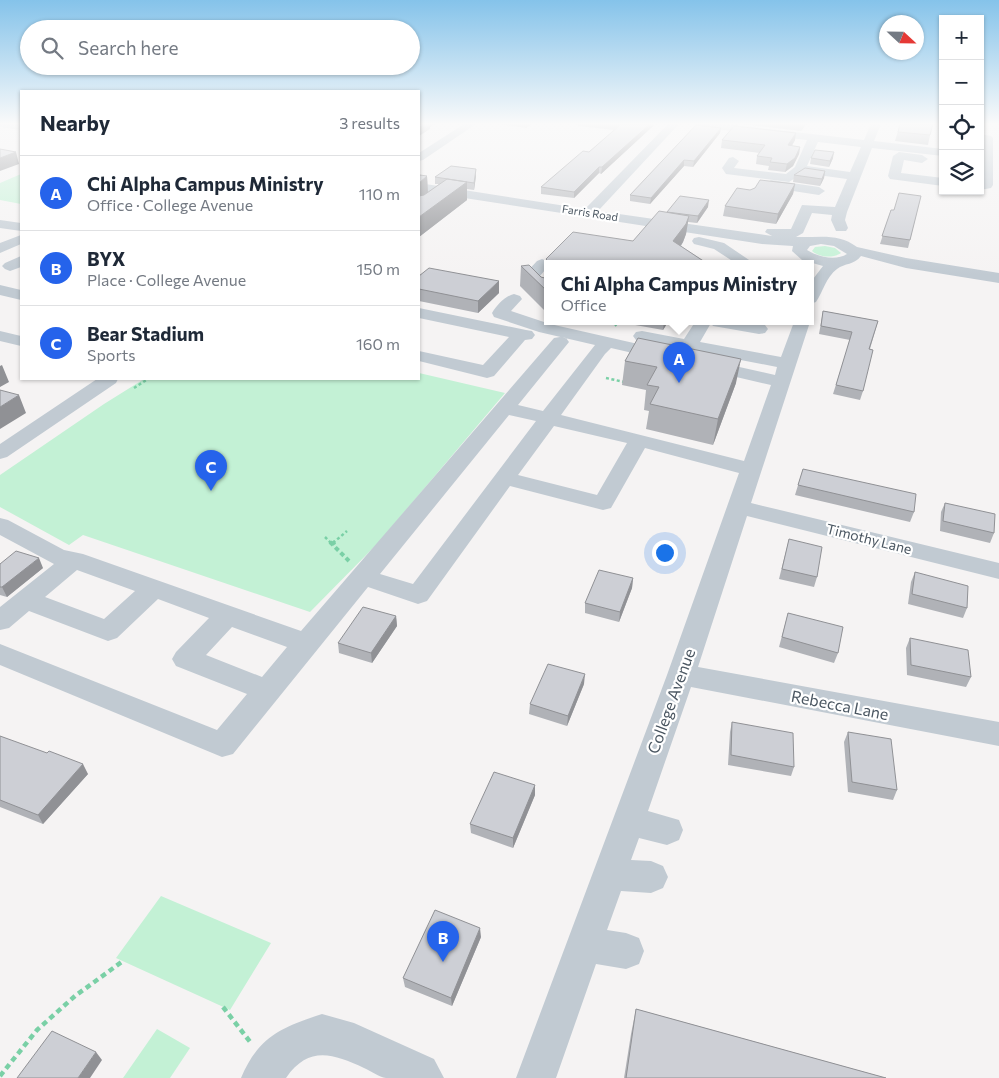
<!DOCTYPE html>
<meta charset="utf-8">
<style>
body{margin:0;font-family:Commissioner,sans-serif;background:#f2f2f3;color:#1f2937}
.controls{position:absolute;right:15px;top:15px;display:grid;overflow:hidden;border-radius:0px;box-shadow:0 1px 4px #0004}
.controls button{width:45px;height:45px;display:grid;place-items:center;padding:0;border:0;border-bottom:1px solid #e0e1e3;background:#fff;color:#1f2937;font:25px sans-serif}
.compass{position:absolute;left:879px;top:15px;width:45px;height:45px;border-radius:50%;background:#fff;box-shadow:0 1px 4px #0004;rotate:112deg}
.you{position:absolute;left:664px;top:552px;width:18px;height:18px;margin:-12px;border:4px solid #fff;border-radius:50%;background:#1a73e8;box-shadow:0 0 0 8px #1a73e833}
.badge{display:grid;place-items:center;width:32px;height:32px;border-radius:50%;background:#2563eb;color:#fff;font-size:16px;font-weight:700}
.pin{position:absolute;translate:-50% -41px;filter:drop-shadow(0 1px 2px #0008)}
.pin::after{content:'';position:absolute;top:26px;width:18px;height:15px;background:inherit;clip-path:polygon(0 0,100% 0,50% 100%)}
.popup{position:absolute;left:544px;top:260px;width:270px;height:65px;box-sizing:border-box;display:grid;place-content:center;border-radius:0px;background:#fff;filter:drop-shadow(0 1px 4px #0005);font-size:16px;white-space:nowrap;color:#747a83}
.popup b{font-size:19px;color:#1f2937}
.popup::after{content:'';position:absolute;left:50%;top:100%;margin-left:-10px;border:10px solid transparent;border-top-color:#fff}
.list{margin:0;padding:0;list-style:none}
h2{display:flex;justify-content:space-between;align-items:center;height:65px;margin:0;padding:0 20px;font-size:21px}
h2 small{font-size:16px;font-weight:400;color:#747a83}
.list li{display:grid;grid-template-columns:32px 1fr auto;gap:15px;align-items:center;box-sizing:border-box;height:75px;padding:0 20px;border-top:1px solid #e0e1e3}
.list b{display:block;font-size:19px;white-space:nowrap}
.list p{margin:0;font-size:16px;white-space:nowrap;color:#747a83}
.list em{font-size:16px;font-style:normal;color:#747a83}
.icon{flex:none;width:28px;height:28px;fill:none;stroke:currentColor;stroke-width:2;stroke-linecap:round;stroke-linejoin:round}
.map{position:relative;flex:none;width:999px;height:1078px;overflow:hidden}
.search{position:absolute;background:#fff;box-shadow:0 1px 4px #0004;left:20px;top:20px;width:400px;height:55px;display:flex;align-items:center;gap:12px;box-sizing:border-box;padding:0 18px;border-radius:28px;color:#747a83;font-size:19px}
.panel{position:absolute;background:#fff;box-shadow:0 1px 4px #0004;left:20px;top:90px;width:400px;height:290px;border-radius:0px}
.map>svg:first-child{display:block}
.green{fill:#c3f1d5}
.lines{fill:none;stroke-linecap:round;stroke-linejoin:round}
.path-far3{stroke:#7ad0a6;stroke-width:2;stroke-dasharray:2 1;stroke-linecap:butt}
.path-far2{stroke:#7ad0a6;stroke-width:2.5;stroke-dasharray:3 2.5;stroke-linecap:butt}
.path-far1{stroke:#7ad0a6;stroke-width:4;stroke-dasharray:4.5 3;stroke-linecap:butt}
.path{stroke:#7ad0a6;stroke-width:4.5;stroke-dasharray:5.5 4;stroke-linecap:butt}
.minor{fill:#c1cad2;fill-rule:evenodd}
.wall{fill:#b0b2b7}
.shaded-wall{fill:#909195}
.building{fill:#cdcfd5;stroke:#909195}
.labels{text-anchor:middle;stroke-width:4.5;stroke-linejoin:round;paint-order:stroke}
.far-street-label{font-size:11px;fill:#4a5661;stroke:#fff}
.street-label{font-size:14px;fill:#4a5661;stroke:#fff}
.near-street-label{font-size:16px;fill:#4a5661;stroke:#fff}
</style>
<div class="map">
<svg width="999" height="1078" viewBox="0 0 999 1078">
<rect width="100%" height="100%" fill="#f5f3f3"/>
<path class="green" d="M21 174V204L0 200V183Z
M825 246 835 248 841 253C832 259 819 257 812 251L815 247Z
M419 373 505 393 378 543 310 612 83 535 69 545 0 507V475L104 404 144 379H419Z
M161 896 271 943 230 1010 116 958Z
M157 1029 190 1048 170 1078H123Z"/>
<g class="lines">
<path class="path-far3" d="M615 326 619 322"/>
<path class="path-far2" d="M606 378 624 382
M134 388 148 379
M325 537 331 543
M333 543 347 531"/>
<path class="path-far1" d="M330 542 349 561
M332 544 335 542"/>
<path class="path" d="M223 1007 251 1043
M0 1076 37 1030 75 996 123 961"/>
<path class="minor" d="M0 124H21V130L0 127Z
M464 124H476L423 160 419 161V153Z
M668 124H679L598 211 772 236 765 232 767 229H791L802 205 835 207 847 179 803 173 789 182 726 174 722 168 729 158 733 157 739 161 734 168 786 174 795 167 807 140 698 127 693 124H725L864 140 871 124H881L874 141 943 149V156L872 148 847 212 845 220 848 228 846 231H836L831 220 832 215 812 213 803 233 796 237C817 238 838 232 857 247L906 258 999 273V283L906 268 861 256C854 265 845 263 837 269 826 277 823 292 816 302L810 304V283L823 266 802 260 792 251 793 246 762 244 419 191V183L585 209ZM818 142 861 147 850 172 807 166ZM821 244 834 246 847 254C836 261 818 257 807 250L810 246Z
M980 134 991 136 993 138V185L991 188 980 190Z
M899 152 922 155 928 159 922 163 904 160 901 173 943 178V186L890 179 888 176 893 156Z
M771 180 819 187 825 191 819 195 767 187 765 184Z
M0 220 21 223V231L0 228Z
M21 235V244L0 253V243Z
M699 237 724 243 755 264H737L714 249 694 244 692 241 694 238Z
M21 256V267L10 271 5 269 2 266 5 263Z
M542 259 547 261 550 264 540 276 548 284V298L542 296 523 276 537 261Z
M0 285 21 290V300L0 295Z
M514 294 520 296 522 299 511 311 550 324 669 351 672 355 669 359 663 360 611 348 605 354 561 415 744 461 771 385 702 369 699 365 702 361 708 360 775 375 777 367 642 341 636 340 633 336 636 332 642 331 684 339 695 322H747L765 325 768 329 765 333 759 334 719 327 713 326 711 323 700 342 781 357 794 322H810L751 503 999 563V579L747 516 698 667 999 722V746L691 687 648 811 679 820 683 830 679 840 667 845 639 838 631 860 651 861 663 866 668 877 663 888 651 893 621 891 607 930 626 933 639 938 644 951 639 964 626 969 596 964 556 1078H516L667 675 739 473 645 448 611 508 603 510 510 486 427 601 418 604 368 587 233 754 222 757 0 665V644L217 730 247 694 176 666 172 659 176 652 209 618 158 599 117 638 108 641 29 611 9 628 0 630V607L54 564 0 535V518L8 520 64 550 83 554 301 631 554 338 560 337 566 338 569 342 518 405 543 411 595 345 539 332 494 317 492 313C497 305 505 296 514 294ZM509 415 536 421 413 584 380 574ZM554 426 627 443 597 495 518 475ZM77 570 135 591 104 619 45 597ZM232 627 287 647 262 677 206 655Z
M419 308 526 330 532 331 535 335 532 339 525 340 494 376 487 378 419 361V351L483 365 509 337 419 318Z
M0 331 21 336V346L0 341Z
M97 379H118L116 383 7 457 0 459V444Z
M322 1014 354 1023 434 1059 444 1078C428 1078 401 1078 386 1078 379 1077 371 1071 364 1068 333 1054 309 1045 286 1078H241C258 1037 282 1027 322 1014Z"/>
</g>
<path class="wall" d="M497 124H531L526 128Z
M578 124H654L653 126 601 174 599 173 574 198 541 194V187L589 152 614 130 578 126Z
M741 124H806L801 131Z
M900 124 930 135 928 145 895 141Z
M720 133 693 167 684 166 650 204 630 201V195Z
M722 140H795L792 146 800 147 799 154 793 166 785 172 768 170 769 166 756 164 757 156 760 153 721 148Z
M811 158H833L829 167 810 164Z
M476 169V176L474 190 467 189V200L419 237 427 176 428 192 439 184H435V177Z
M825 171 824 178 820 186 793 182 794 175Z
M795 184 793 194 776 224 723 216 725 206 750 190Z
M708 207 697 223 688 222 686 234 683 242 681 246 708 264H548V314L520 286 521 266 541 277 546 278V259L633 241 667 212Z
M891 210H894L910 240 908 248 880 244Z
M419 276 499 293 478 313 419 301Z
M823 311 878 321 870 349 863 391 860 400 833 394 850 340 819 334Z
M624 322H668L663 330 624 323Z
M638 338 736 383 713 445 646 429 649 411 644 410 646 390 622 385 625 361Z
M803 469 914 512 910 522 795 495Z
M945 503 994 533 990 543 940 531 941 512Z
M789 539 817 577 814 587 779 579Z
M0 564 43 568 7 597 0 595Z
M915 572 967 608 963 618 908 604 911 582Z
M633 578 632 588 619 622 585 613V603Z
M788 613 838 653 834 663 779 647Z
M396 616 397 626 372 663 339 653 338 643Z
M910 638 971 677 966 687 907 675 906 648Z
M584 684 567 726 529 714 530 704Z
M732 722 794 767 791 776 728 765 730 732Z
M848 732 897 790 893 800 848 792 844 742Z
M0 736 88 774 43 824 0 807Z
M535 785V795L513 848 471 833 470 824Z
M481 937 452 1006 405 987 403 978Z
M636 1009 886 1078H624L631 1034Z"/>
<path class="shaded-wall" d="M426 124H435L430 127V129L419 136V128Z
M526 124H531L526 128Z
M650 124H654L653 126 601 174 602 167Z
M803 124H806L801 131Z
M721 128 720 133 693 167 694 161Z
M796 133 795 140 787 153 788 145Z
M800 147 799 154 793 166 785 172 787 164Z
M16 152 19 164 0 171V158Z
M834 152 833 158 829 167 830 161Z
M684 160V166L650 204 651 198Z
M599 167V173L574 198V192Z
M476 169V176L474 190V183Z
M825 171 824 178 820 186 822 179Z
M427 176 428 194 419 202V183Z
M467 182V200L419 237V217Z
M795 184 793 194 776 224 778 214Z
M709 200 708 207 697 223 698 216Z
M689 216 686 234 683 242 671 260 673 241Z
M499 281V293L478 313V301Z
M664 322H668L663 330Z
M741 359 736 383 713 445 718 419Z
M2 365 9 382 0 387V366Z
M19 395 26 413 0 429V407Z
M39 558 43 568 7 597 2 587Z
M633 578 632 588 619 622 620 612Z
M396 616 397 626 372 663 371 653Z
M585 674 584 684 567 726 568 716Z
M83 764 88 774 43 824 38 815Z
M535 785V795L513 848V838Z
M480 928 481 937 452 1006 451 998Z
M96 1052 102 1060 90 1078H78Z"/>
<path class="building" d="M419 124H426L419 128Z
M612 124H650L602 167H599L574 192 541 187 583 151 589 152 620 125Z
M900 124H933L930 135 898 132Z
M696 125 721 128 694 161 684 160 651 198 630 195Z
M734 126 796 133 788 145 800 147 795 158 787 164 770 162 772 158 757 156 765 145 722 140Z
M0 149 16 152 0 158Z
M815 150 834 152 830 161 811 158Z
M451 166 476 169 474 183 435 177Z
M805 168 825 171 822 179 794 175Z
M420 175 427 176 419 183V177Z
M447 179 467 182 419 217V196L424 195Z
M760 180 795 184 778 214 725 206 737 188 750 190 755 188Z
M899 193 921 196 910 240 882 236 891 210H894Z
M680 196 709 200 698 216 667 212Z
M659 211 689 216 686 224 673 241 708 264H551L546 259 573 232 633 241Z
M529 265 541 277 548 279V292L521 266Z
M429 268 499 281 478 301 419 289V276Z
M823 311 878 321 869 349 873 350 863 391 836 385 852 332 821 326Z
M638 338 741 359 718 419 650 404 659 387 647 385 657 367 625 361Z
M0 390 19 395 0 407Z
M803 469 916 494 914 512 798 485Z
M945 503 995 514 994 533 943 521Z
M789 539 822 547 817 577 782 569Z
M16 551 39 558 2 587H0V564Z
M599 570 633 578 620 612 585 603Z
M915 572 968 586 967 608 912 594Z
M363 607 396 616 371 653 338 643Z
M788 613 843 627 838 653 782 637Z
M910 638 968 650 971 677 911 665Z
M548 664 585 674 568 716 530 704Z
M732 722 793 733 794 767 731 755Z
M848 732 891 739 897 790 852 782Z
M0 736 47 753 49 751 83 764 38 815 0 800Z
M494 772 535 785 513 838 470 824Z
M435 910 480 928 451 998 403 978Z
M636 1009 886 1078H626Z
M52 1031 96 1052 78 1078H17Z"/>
<linearGradient id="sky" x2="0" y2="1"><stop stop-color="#85c3ea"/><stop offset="0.45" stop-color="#fafafa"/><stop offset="1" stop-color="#fafafa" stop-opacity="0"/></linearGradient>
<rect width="999" height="275" fill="url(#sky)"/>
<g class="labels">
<g class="far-street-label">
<text transform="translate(590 213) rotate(9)" y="4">Farris Road</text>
</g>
<g class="street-label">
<text transform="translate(869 539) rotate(14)" y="5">Timothy Lane</text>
</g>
<g class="near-street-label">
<text transform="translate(671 701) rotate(-70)" y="6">College Avenue</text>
<text transform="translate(840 705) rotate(11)" y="6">Rebecca Lane</text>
</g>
</g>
</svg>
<div class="controls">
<button>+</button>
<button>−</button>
<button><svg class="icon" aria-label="locate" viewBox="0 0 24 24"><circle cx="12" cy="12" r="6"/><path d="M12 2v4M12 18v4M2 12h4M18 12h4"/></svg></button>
<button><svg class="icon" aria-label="layers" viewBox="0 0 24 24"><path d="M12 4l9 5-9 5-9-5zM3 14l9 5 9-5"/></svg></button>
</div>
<svg class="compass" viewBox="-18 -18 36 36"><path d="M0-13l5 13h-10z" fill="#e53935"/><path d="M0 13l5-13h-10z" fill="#747a83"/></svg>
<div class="you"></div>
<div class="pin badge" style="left:679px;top:383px">A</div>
<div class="popup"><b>Chi Alpha Campus Ministry</b>Office</div>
<div class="pin badge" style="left:443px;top:962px">B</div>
<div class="pin badge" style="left:211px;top:491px">C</div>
<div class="search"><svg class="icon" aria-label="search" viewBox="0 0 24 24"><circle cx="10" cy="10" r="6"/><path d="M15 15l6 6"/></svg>Search here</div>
<section class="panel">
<h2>Nearby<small>3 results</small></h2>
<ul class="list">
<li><span class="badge">A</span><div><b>Chi Alpha Campus Ministry</b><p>Office · College Avenue</p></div><em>110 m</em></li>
<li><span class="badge">B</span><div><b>ΒΥΧ</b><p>Place · College Avenue</p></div><em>150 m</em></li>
<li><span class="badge">C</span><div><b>Bear Stadium</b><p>Sports</p></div><em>160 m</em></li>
</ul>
</section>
</div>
